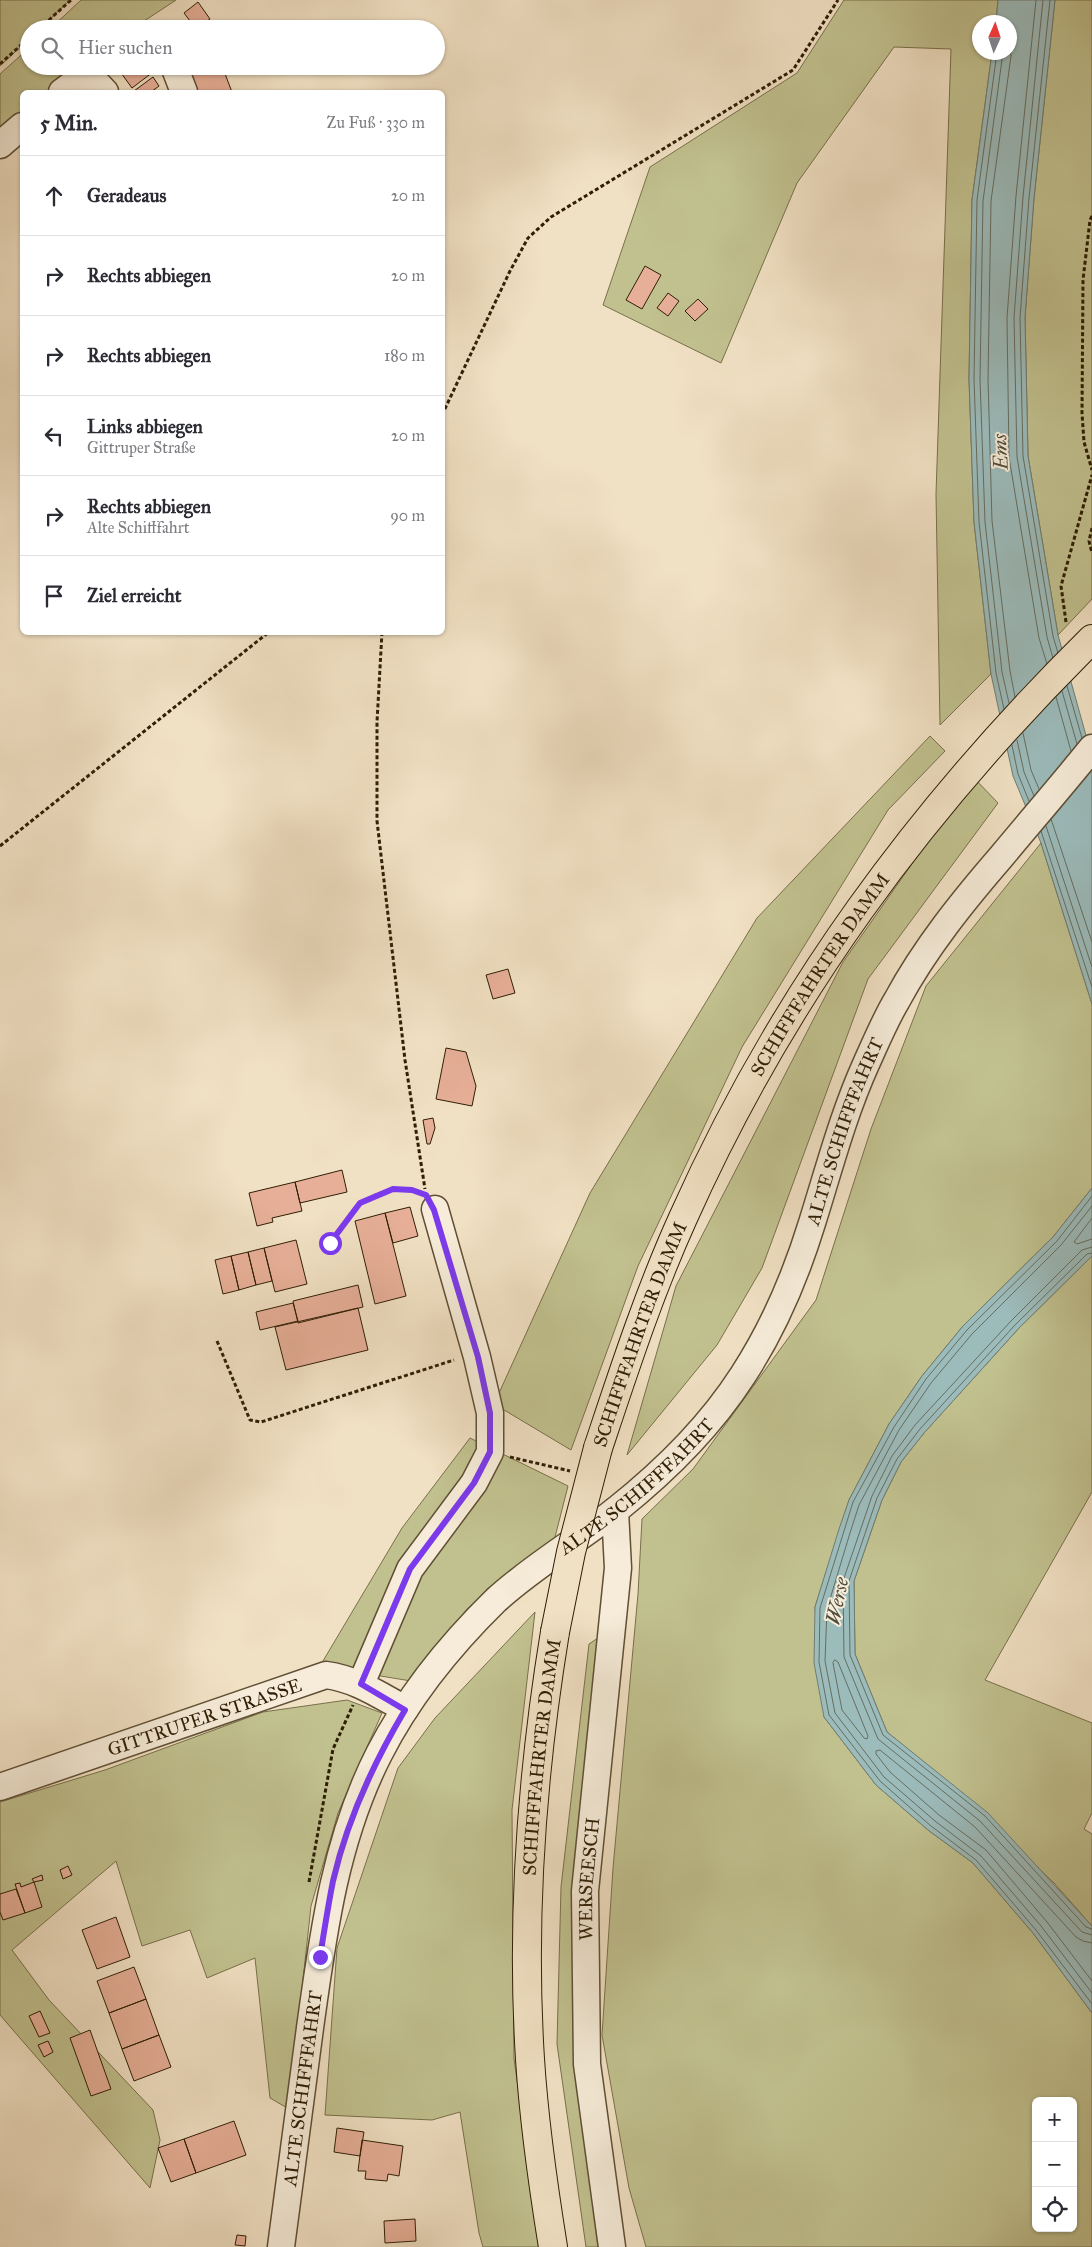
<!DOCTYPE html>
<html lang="de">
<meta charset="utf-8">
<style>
body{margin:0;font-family:"IM FELL Great Primer",serif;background:#f7f7f7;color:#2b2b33}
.controls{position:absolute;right:15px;bottom:15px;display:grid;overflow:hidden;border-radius:8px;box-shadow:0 1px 4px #0004}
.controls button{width:45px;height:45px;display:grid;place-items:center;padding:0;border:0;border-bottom:1px solid #e1e1e2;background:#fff;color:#2b2b33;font:25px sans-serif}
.compass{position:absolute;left:972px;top:15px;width:45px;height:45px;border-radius:50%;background:#fff;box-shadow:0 1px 4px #0004;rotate:3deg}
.stop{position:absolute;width:15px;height:15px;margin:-11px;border:4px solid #7c3aed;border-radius:50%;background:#fff}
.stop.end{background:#7c3aed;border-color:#fff;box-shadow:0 1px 5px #0008}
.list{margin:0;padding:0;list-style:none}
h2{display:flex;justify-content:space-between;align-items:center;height:65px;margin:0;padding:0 20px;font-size:21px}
h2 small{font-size:16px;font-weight:400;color:#7c7c81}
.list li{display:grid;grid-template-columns:32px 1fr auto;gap:15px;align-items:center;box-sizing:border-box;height:80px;padding:0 20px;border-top:1px solid #e1e1e2}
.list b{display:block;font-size:19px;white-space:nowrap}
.list p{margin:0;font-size:16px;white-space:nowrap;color:#7c7c81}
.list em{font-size:16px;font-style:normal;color:#7c7c81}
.icon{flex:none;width:28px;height:28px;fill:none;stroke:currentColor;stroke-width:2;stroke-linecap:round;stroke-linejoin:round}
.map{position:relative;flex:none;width:1092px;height:2247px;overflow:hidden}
.search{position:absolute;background:#fff;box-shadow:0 1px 4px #0004;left:20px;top:20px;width:425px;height:55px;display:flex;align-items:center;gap:12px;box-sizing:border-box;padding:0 18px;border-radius:28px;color:#7c7c81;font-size:19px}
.panel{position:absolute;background:#fff;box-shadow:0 1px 4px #0004;left:20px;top:90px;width:425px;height:545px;border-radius:8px}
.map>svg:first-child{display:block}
.green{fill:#c1c18f;stroke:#78704a;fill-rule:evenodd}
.water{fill:#9cbcbc;stroke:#707d73}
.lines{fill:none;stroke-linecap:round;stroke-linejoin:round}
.shore{stroke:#666d60;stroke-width:1}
.building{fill:#e7af98;stroke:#2f1e05}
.minor-casing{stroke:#604f35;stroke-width:29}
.highway-casing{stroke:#2f1e05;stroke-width:30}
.path{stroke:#2f1e05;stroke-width:3;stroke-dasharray:4 2.5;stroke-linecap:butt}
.minor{stroke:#f6ecd9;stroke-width:26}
.highway{stroke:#f1e1c4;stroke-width:28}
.highway-bridge-casing{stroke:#2f1e05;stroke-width:30;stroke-linecap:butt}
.highway-bridge{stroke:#f1e1c4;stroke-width:28}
.route{stroke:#7c3aed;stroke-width:6}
.labels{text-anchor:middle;stroke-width:4;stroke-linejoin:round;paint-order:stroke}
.street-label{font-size:19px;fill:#2f1e05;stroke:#f6ecd9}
.water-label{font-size:20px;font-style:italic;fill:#504d3c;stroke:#f6ecd9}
</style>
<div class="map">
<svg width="1092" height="2247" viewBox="0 0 1092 2247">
<rect width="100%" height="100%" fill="#f1e1c4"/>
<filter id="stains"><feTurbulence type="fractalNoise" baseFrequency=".004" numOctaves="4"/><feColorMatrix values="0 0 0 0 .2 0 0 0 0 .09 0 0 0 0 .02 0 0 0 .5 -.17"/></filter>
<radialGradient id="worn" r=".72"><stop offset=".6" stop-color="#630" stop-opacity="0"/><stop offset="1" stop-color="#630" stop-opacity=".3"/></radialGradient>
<path class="green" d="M0 0H70L40 29H29V39L0 66Z
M81 0H176L132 29H50Z
M844 0H998L996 22H980V52L992 53 972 200 969 379 974 522 991 674 940 725 936 494 951 49 894 47 797 183 721 363 603 305 650 167 797 73Z
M1055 0H1092V599L1058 635 1028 456 1025 317 1034 198Z
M29 48V66H85L60 92H22V134L0 153V74Z
M930 736 945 751 888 810 742 1047 638 1266 571 1450 494 1404 590 1193 757 918Z
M973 777 998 803 868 979 762 1268 717 1345 627 1455 676 1286 843 962Z
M1041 843 1092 1004V1188L1053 1237 963 1326 922 1376 889 1424 849 1500 815 1607 824 1717 876 1785 928 1830 973 1863 1033 1933 1092 2013V2247H646L629 2188 602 2035 613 1868 638 1594 642 1519 693 1469 816 1300 871 1129 926 986ZM1036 2101H1073V2228H1036Z
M1092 1256V1492L985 1680 1092 1723V1813L1084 1829 1092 1834V1926L1054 1883 937 1773 887 1732 855 1654 854 1581 882 1500 901 1462 924 1433 1019 1328Z
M470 1438 568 1486 554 1541 467 1609 411 1681 320 1666 402 1528Z
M535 1612 512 1810 514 2059 541 2247H483L479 2233 460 2112 432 2120 325 2115 337 1948 398 1768 435 1718Z
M601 1636 572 1886 578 2066 605 2247H586L557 2044 561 1887 589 1644Z
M347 1700 382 1713 338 1813 311 1906 289 2109 270 2098 255 1958 207 1978 190 1930 142 1946 116 1861 12 1950 49 2000 153 2110 160 2140 150 2188 0 2015V1802L105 1770 263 1712Z"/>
<path class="water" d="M998 0H1055L1034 198 1025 317 1028 456 1058 635 1092 757V1004L1041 843 1013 776 991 674 974 522 969 379 972 200 992 53 1010 52V22H996Z
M1092 1188V1256L1019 1328 924 1433 901 1462 882 1500 854 1581 855 1654 887 1732 988 1813 1092 1926V2013L1033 1933 973 1863 928 1830 876 1785 824 1717 814 1663 815 1607 839 1529 849 1500 889 1424 922 1376 963 1326 1053 1237Z"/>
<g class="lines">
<path class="shore" d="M1036 0 1016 196 1007 318 1009 457 1039 638 1047 664
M1043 0 1023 197 1014 318 1017 457 1047 637 1053 658
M1050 0 1029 198 1020 318 1023 456 1053 636 1058 653
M1010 47 1011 56 991 201 988 379 992 521 1010 671 1015 697
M997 52 977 200 974 379 979 522 996 673 1004 709
M1003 52 983 201 980 379 985 522 1002 672 1009 703
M1067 686 1082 738
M1062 691 1077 744
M1056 697 1071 751
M1023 733 1031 770 1039 789
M1017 740 1024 772 1034 796
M1012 745 1018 774 1029 801
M1051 819 1092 942
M1046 826 1092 967
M1041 831 1092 987
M1092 1196 1057 1241 967 1330 926 1379 894 1427 853 1502 844 1531 820 1608 819 1662 829 1715 880 1781 931 1826 976 1860 1036 1930 1092 2004
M1092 1206 1061 1245 972 1334 931 1383 899 1430 859 1505 850 1533 827 1609 825 1661 835 1713 884 1777 935 1821 981 1856 1041 1926 1092 1993
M1092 1218 1074 1242 1077 1244 1092 1239
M1092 1247 1082 1250 1011 1321 915 1425 892 1456 872 1496 843 1581 844 1657 878 1739 980 1821 1082 1932 1092 1935
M1092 1253 1087 1254 1015 1325 920 1429 897 1459 877 1498 849 1581 850 1655 883 1735 985 1816 1086 1927 1092 1929
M835 1660 838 1662 868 1736 867 1739 864 1738 842 1710 833 1663Z
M1092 1943 1083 1941 1076 1937 975 1827 880 1750 876 1751V1754L890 1772 939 1815 986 1850 1047 1922 1092 1981"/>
</g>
<path class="building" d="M198 2 210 19 196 29 184 13Z
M116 66H161L132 88Z
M185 66H222L232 92H196Z
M153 77 159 86 151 92H135L134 91Z
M645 266 661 275 642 309 626 300Z
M668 293 679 301 668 316 657 308Z
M698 299 708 309 695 321 685 311Z
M508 969 515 993 493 999 486 975Z
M446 1048 466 1052 476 1086 472 1106 436 1099Z
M433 1118 435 1128 430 1144H427L423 1120Z
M342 1170 347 1192 300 1203 295 1182Z
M295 1182 302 1211 272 1218 273 1222 257 1226 249 1193Z
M410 1207 418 1236 393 1243 385 1213Z
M385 1213 406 1296 375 1304 355 1221Z
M296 1240 307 1284 275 1292 264 1248Z
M264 1248 272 1281 256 1285 248 1252Z
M248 1252 256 1285 239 1290 231 1256Z
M231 1256 239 1290 223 1294 215 1260Z
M358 1285 363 1307 298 1323 293 1301Z
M293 1303 298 1321 260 1330 256 1312Z
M358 1308 368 1350 286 1370 275 1327Z
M68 1866 72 1875 63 1879 60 1870Z
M42 1875 43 1880 34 1882 32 1879Z
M34 1882 42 1907 25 1913 15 1884 20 1883 21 1887Z
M16 1889 25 1913 3 1920 0 1912V1894Z
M116 1917 130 1957 97 1969 82 1930Z
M134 1967 146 1999 109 2013 97 1981Z
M146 1999 159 2035 122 2049 109 2013Z
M40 2011 50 2033 39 2037 29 2016Z
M90 2030 111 2089 91 2096 70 2038Z
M159 2035 171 2067 134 2081 122 2049Z
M48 2041 53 2052 44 2057 38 2045Z
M234 2121 246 2155 196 2173 184 2139Z
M337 2128 364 2132 360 2156 334 2152Z
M184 2139 196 2173 171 2182 158 2148Z
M362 2140 403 2146 399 2176 388 2174 387 2181 365 2179 366 2171H358Z
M415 2219 416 2241 385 2243 384 2221Z
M237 2235 246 2236 245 2246 235 2245Z"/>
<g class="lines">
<g class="minor-casing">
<g id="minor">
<path d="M174 66 184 92"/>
<path d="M88 74 105 92"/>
<path d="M62 92 97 66"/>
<path d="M0 145 22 126"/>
<path d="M361 1684 410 1569 474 1483 490 1452V1413L477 1357 435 1209"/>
<path id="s1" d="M0 1787 326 1675C356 1679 379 1695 405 1709"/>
<path id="s2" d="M281 2247C291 2174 300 2101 310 2028 323 1934 335 1840 379 1754 408 1697 450 1645 496 1600 533 1566 577 1541 616 1510 665 1471 709 1428 743 1375 773 1329 796 1275 812 1223 829 1169 843 1115 866 1064 876 1042 885 1020 897 1000 925 948 963 901 1001 857 1031 821 1062 785 1092 748"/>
<path id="s3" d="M612 2247 587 2064 585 1891 618 1568 615 1511"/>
</g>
</g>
<g class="highway-casing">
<g id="highway">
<path id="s4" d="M598 1448C624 1370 649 1293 683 1218 782 996 920 809 1092 639"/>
<path id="s5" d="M553 2247C543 2185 534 2122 530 2059 521 1916 532 1772 555 1632"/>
</g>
</g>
<path class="path" d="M39 29 71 0
M0 64 29 38
M1092 216 1090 220 1083 280 1082 413 1084 442 1092 470
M442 415 510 271 528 238 551 217 793 70 838 0
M1092 528 1089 541 1092 553
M1066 622 1061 586 1092 475
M382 632 377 722V821L405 1060 425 1189
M0 846 269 632
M330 1243C338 1233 351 1210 361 1203 378 1191 402 1186 421 1193
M217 1341 250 1420 261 1422 454 1360
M510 1457 570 1471
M309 1882 333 1749 353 1705"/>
<use href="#minor" class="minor"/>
<use href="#highway" class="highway"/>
<g class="highway-bridge-casing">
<path id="highway-bridge" d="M555 1632 571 1552 598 1448"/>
</g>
<use href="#highway-bridge" class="highway-bridge"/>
</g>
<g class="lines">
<path class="route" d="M320 1957C324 1932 328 1906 333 1881 347 1820 373 1764 405 1710L361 1684 410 1569 474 1483 490 1452V1413L478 1357 434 1210 426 1195 412 1190 393 1189 360 1203 330 1243"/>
</g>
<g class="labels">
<g class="street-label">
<text dy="7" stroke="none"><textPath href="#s4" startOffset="525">SCHIFFFAHRTER DAMM</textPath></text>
<text dy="7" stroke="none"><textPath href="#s2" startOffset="1300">ALTE SCHIFFFAHRT</textPath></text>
<text dy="7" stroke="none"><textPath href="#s4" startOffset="121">SCHIFFFAHRTER DAMM</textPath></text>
<text dy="7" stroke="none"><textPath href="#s2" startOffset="880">ALTE SCHIFFFAHRT</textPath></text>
<text dy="7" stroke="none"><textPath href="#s1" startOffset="216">GITTRUPER STRASSE</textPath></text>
<text dy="7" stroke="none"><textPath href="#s5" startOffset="492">SCHIFFFAHRTER DAMM</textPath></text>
<text dy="7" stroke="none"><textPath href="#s3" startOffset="370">WERSEESCH</textPath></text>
<text dy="7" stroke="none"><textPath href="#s2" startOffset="160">ALTE SCHIFFFAHRT</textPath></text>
</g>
<g class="water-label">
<text transform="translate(1000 452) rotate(-92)" y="7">Ems</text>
<text transform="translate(837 1601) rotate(-79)" y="7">Werse</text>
</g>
</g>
<rect width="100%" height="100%" filter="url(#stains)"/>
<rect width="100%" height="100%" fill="url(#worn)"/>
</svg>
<div class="controls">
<button>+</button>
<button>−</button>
<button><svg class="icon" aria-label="locate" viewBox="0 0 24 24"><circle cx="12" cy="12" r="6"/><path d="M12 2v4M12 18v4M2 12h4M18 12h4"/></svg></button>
</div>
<svg class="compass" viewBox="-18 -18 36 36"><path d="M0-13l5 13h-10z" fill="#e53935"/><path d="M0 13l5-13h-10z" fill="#7c7c81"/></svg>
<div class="stop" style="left:330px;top:1243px"></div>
<div class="stop end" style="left:320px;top:1957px"></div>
<div class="search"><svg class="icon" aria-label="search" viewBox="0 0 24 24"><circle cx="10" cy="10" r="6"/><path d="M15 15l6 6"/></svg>Hier suchen</div>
<section class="panel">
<h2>5 Min.<small>Zu Fuß · 330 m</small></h2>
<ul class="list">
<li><svg class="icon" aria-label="ahead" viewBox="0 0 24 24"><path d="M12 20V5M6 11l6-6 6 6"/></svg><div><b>Geradeaus</b></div><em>20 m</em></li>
<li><svg class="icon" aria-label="right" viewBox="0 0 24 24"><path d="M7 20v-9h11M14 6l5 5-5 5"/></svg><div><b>Rechts abbiegen</b></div><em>20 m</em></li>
<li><svg class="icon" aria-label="right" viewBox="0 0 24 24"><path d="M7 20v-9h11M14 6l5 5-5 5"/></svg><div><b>Rechts abbiegen</b></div><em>180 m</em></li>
<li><svg class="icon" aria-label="left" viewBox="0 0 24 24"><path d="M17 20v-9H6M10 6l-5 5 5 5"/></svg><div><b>Links abbiegen</b><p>Gittruper Straße</p></div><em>20 m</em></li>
<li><svg class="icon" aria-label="right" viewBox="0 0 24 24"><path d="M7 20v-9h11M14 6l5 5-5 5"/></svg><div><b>Rechts abbiegen</b><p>Alte Schifffahrt</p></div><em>90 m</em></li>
<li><svg class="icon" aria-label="arrive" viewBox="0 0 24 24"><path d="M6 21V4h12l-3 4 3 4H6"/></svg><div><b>Ziel erreicht</b></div></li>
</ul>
</section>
</div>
